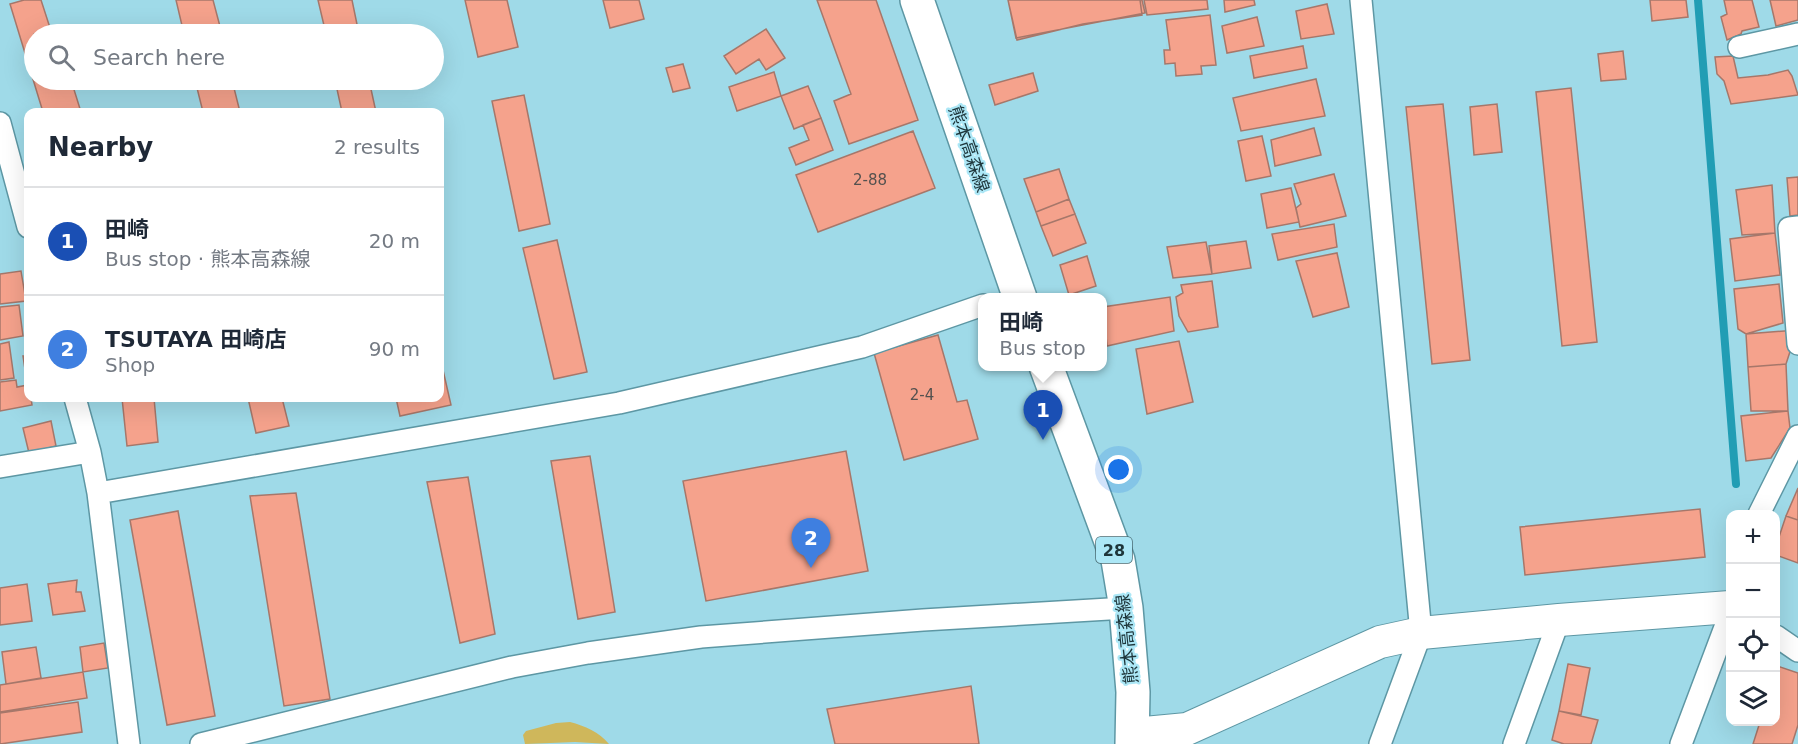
<!DOCTYPE html>
<meta charset="utf-8">
<style>
body{margin:0;font-family:"DejaVu Sans","Noto Sans JP",sans-serif;background:#f2f2f3;color:#1f2937}
.controls{position:absolute;right:18px;bottom:18px;display:grid;overflow:hidden;border-radius:12px;box-shadow:0 6px 24px #0002}
.controls button{width:54px;height:54px;display:grid;place-items:center;padding:0;border:0;border-bottom:2px solid #e0e1e3;background:#fff;color:#1f2937;font:30px sans-serif}
.you{position:absolute;left:1119px;top:470px;width:21px;height:21px;margin:-15px;border:4px solid #fff;border-radius:50%;background:#1a73e8;box-shadow:0 0 0 9px #1a73e833}
.badge{display:grid;place-items:center;width:39px;height:39px;border-radius:50%;background:#0b8043;color:#fff;font-size:20px;font-weight:700}
.pin{position:absolute;translate:-50% -50px;filter:drop-shadow(0 2px 3px #0008)}
.pin::after{content:'';position:absolute;top:32px;width:21px;height:18px;background:inherit;clip-path:polygon(0 0,100% 0,50% 100%)}
.popup{position:absolute;left:978px;top:293px;width:129px;height:78px;box-sizing:border-box;display:grid;place-content:center;border-radius:12px;background:#fff;filter:drop-shadow(0 2px 4px #0005);font-size:20px;white-space:nowrap;color:#747a83}
.popup b{font-size:22px;color:#1f2937}
.popup::after{content:'';position:absolute;left:50%;top:100%;margin-left:-12px;border:12px solid transparent;border-top-color:#fff}
.list{margin:0;padding:0;list-style:none}
h2{display:flex;justify-content:space-between;align-items:center;height:78px;margin:0;padding:0 24px;font-size:26px}
h2 small{font-size:20px;font-weight:400;color:#747a83}
.list li{display:grid;grid-template-columns:39px 1fr auto;gap:18px;align-items:center;box-sizing:border-box;height:108px;padding:0 24px;border-top:2px solid #e0e1e3}
.list b{display:block;font-size:22px;white-space:nowrap}
.list p{margin:0;font-size:20px;white-space:nowrap;color:#747a83}
.list em{font-size:20px;font-style:normal;color:#747a83}
.icon{flex:none;width:33px;height:33px;fill:none;stroke:currentColor;stroke-width:2;stroke-linecap:round;stroke-linejoin:round}
.map{position:relative;flex:none;width:1798px;height:744px;overflow:hidden}
.search{position:absolute;background:#fff;box-shadow:0 6px 24px #0002;left:24px;top:24px;width:420px;height:66px;display:flex;align-items:center;gap:15px;box-sizing:border-box;padding:0 21px;border-radius:33px;color:#747a83;font-size:22px}
.panel{position:absolute;background:#fff;box-shadow:0 6px 24px #0002;left:24px;top:108px;width:420px;height:294px;border-radius:12px}
.map>svg:first-child{display:block}
.green{fill:#cfb75b}
.lines{fill:none;stroke-linecap:round;stroke-linejoin:round}
.stream{stroke:#219db4;stroke-width:8}
.building{fill:#f5a28c;stroke:#a6776a;stroke-width:1.5}
.street-casing{stroke:#5d97a4;stroke-width:24}
.secondary-casing{stroke:#5d97a4;stroke-width:34}
.primary-casing{stroke:#5d97a4;stroke-width:36}
.street{stroke:#fff;stroke-width:21}
.secondary{stroke:#fff;stroke-width:32}
.primary{stroke:#fff;stroke-width:33}
.labels{text-anchor:middle;stroke-width:4.5;stroke-linejoin:round;paint-order:stroke}
.number-label{font-size:15px;fill:#54514f}
.shield{fill:#ace7f6;stroke:#496b73;stroke-width:1.5}
.shield-label{font-size:16px;font-weight:bold;fill:#1e363b}
.street-label{font-size:18px;fill:#1e363b;stroke:#ace7f6}
</style>
<div class="map">
<svg width="1798" height="744" viewBox="0 0 1798 744">
<rect width="100%" height="100%" fill="#9fdae8"/>
<path class="green" d="M570 722C585 726 599 732 609 744L575 742 525 744 523 735 526 731 556 723Z"/>
<g class="lines">
<path class="stream" d="M1698 0 1736 484"/>
</g>
<path class="building" d="M24 0H41L52 34H34V80H71L81 112H43L10 4Z
M176 0H213L222 34H184Z
M318 0H352L359 34H326Z
M465 0H507L518 47 478 57Z
M603 0H639L644 19 610 28Z
M817 0H876L918 120 849 144 834 101 851 94Z
M1008 0H1140L1142 15 1083 24 1017 40Z
M1008 0H1142L1145 13 1016 38Z
M1144 0H1207L1208 9 1147 15Z
M1224 0H1254L1255 5 1225 12Z
M1650 0H1686L1688 17 1652 21Z
M1724 0H1752L1759 27 1742 31 1741 34 1727 40 1721 17 1727 14Z
M1770 0H1798V20L1776 26Z
M1327 4 1334 34 1301 39 1296 11Z
M1210 15 1216 65 1201 66 1202 74 1176 76 1175 63 1165 64 1164 50H1170L1166 20Z
M1257 17 1264 46 1227 53 1222 26Z
M766 29 785 58 766 70 759 59 736 74 724 56Z
M1303 46 1307 68 1254 78 1250 56Z
M1623 51 1626 79 1601 81 1598 54Z
M1733 56 1738 78 1768 75 1788 70 1792 76 1798 95 1731 104 1724 81 1717 74 1715 57Z
M683 64 690 88 673 92 666 68Z
M774 72 781 96 737 111 729 87Z
M1033 73 1038 91 995 105 989 85Z
M1316 79 1325 116 1241 131 1233 98Z
M195 80H232L240 112H203Z
M335 80H369L376 112H342Z
M808 86 821 118 794 129 781 96Z
M1571 88 1597 342 1562 346 1536 92Z
M524 95 550 224 519 231 492 101Z
M1443 104 1470 360 1432 364 1406 107Z
M1497 104 1502 152 1474 155 1470 107Z
M821 118 833 150 796 165 789 148 809 140 803 125Z
M1314 128 1321 155 1275 166 1271 140Z
M913 131 935 188 818 232 796 175Z
M1262 136 1271 176 1246 181 1238 141Z
M1059 169 1069 199 1036 212 1024 179Z
M1334 174 1346 216 1300 227 1296 208 1301 204 1294 184Z
M1798 177V215L1790 216 1787 178Z
M1772 185 1775 233 1742 235 1736 190Z
M1291 188 1299 222 1267 228 1261 194Z
M1069 199 1075 214 1041 226 1036 212Z
M1075 214 1086 243 1053 256 1041 226Z
M1334 224 1337 247 1278 260 1272 234Z
M1775 233 1780 275 1735 281 1730 239Z
M557 240 587 372 554 379 523 248Z
M1246 241 1251 268 1212 274 1209 246Z
M1206 242 1212 274 1173 278 1167 247Z
M1337 253 1349 307 1313 317 1296 261Z
M1087 256 1096 286 1069 295 1060 265Z
M21 271 26 301 0 304V274Z
M1212 281 1218 327 1188 332 1179 316 1176 297 1183 293 1181 285Z
M1779 284 1783 323 1746 334 1738 329 1734 289Z
M1170 297 1174 331 1107 346 1103 307Z
M19 305 23 336 0 340V307Z
M1797 330 1786 364 1748 367 1746 334Z
M938 335 957 402 967 400 978 439 904 460 874 353Z
M1179 341 1193 402 1147 414 1136 349Z
M9 342 14 378 0 380V344Z
M23 356H28V375L26 376Z
M440 357 451 405 400 416 396 398H440Z
M1786 364 1788 411H1751L1748 367Z
M16 380 17 387 28 385V398H31L32 405 0 411V382Z
M122 398H154L158 442 127 446Z
M248 398H282L289 426 256 433Z
M1788 411 1790 428 1771 458 1746 461 1741 416Z
M51 421 56 446 29 453 23 428Z
M846 451 868 571 706 601 683 481Z
M590 456 615 612 578 619 551 461Z
M468 477 495 634 460 643 427 482Z
M1798 488V520L1786 516Z
M296 493 330 699 284 706 250 496Z
M1700 509 1705 557 1525 575 1520 527Z
M178 511 215 716 167 725 130 520Z
M1786 516 1798 520V563L1776 555V546Z
M77 580 76 592H81L85 611 53 615 48 584Z
M27 584 32 621 0 625V588Z
M104 643 108 668 83 672 80 647Z
M36 647 41 678 6 684 2 652Z
M1568 664 1590 668 1581 715 1559 711Z
M1777 666 1798 673V725L1792 744H1753L1760 722H1776Z
M83 672 87 698 0 712V685Z
M971 686 979 744H835L827 709Z
M78 702 82 732 0 744V713Z
M1559 711 1598 720 1591 744H1564L1552 740Z"/>
<g class="lines">
<g class="street-casing">
<path id="street" d="M1361 0 1421 633 1380 744
M1739 47 1798 34
M0 123 28 227
M1798 227 1789 228 1798 344
M75 398 90 452 98 493 129 744
M0 467 90 452
M98 493 619 403 862 347 983 305
M1759 514 1798 436
M1776 636 1798 651
M201 744 512 667 588 653 701 637 923 620 1126 608
M1514 744 1559 620
M1681 744 1730 614"/>
</g>
<g class="secondary-casing">
<path id="secondary" d="M1134 734 1187 729 1380 642 1421 633 1559 620 1730 607"/>
</g>
<g class="primary-casing">
<path id="primary" d="M917 0 1020 298
M1046 366 1118 560 1126 608 1133 692 1132 744"/>
</g>
<use href="#street" class="street"/>
<use href="#secondary" class="secondary"/>
<use href="#primary" class="primary"/>
</g>
<g class="labels">
<g class="number-label">
<text x="870" y="185">2-88</text>
<text x="922" y="400">2-4</text>
</g>
<rect class="shield" x="1096" y="537" width="36" height="26" rx="4.5"/>
<g class="shield-label">
<text x="1114" y="556">28</text>
</g>
<g class="street-label">
<text transform="translate(969 149) rotate(71)" y="6">熊本高森線</text>
<text transform="translate(1127 639) rotate(-96)" y="6">熊本高森線</text>
</g>
</g>
</svg>
<div class="controls">
<button>+</button>
<button>−</button>
<button><svg class="icon" aria-label="locate" viewBox="0 0 24 24"><circle cx="12" cy="12" r="6"/><path d="M12 2v4M12 18v4M2 12h4M18 12h4"/></svg></button>
<button><svg class="icon" aria-label="layers" viewBox="0 0 24 24"><path d="M12 4l9 5-9 5-9-5zM3 14l9 5 9-5"/></svg></button>
</div>
<div class="you"></div>
<div class="pin badge" style="left:1043px;top:440px;background:#1a4fb4">1</div>
<div class="popup"><b>田崎</b>Bus stop</div>
<div class="pin badge" style="left:811px;top:568px;background:#3f7fe0">2</div>
<div class="search"><svg class="icon" aria-label="search" viewBox="0 0 24 24"><circle cx="10" cy="10" r="6"/><path d="M15 15l6 6"/></svg>Search here</div>
<section class="panel">
<h2>Nearby<small>2 results</small></h2>
<ul class="list">
<li><span class="badge" style="background:#1a4fb4">1</span><div><b>田崎</b><p>Bus stop · 熊本高森線</p></div><em>20 m</em></li>
<li><span class="badge" style="background:#3f7fe0">2</span><div><b>TSUTAYA 田崎店</b><p>Shop</p></div><em>90 m</em></li>
</ul>
</section>
</div>
